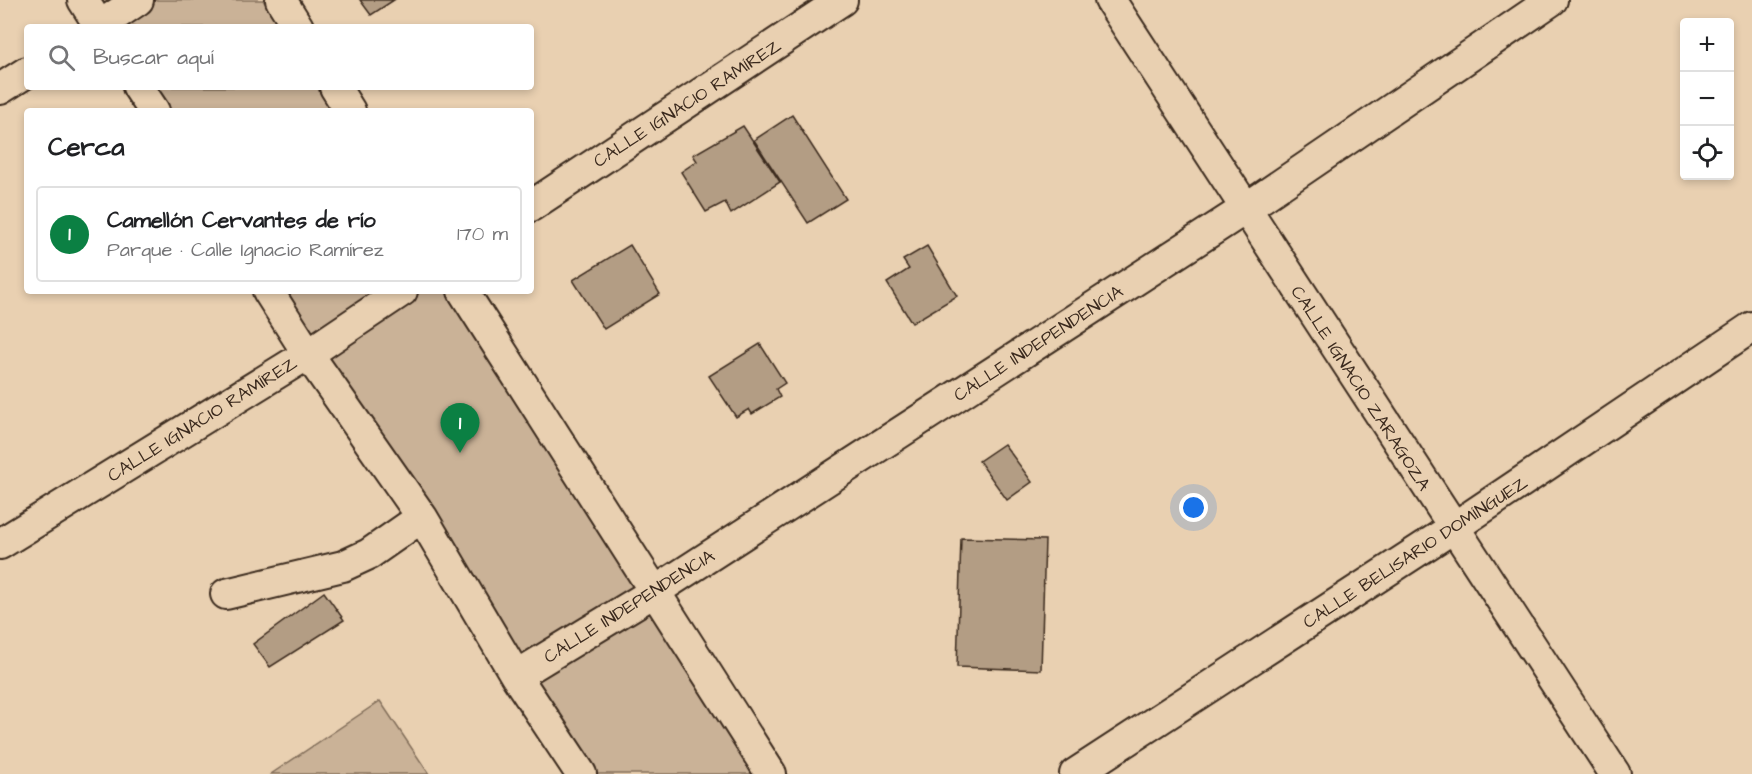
<!DOCTYPE html>
<html lang="es">
<meta charset="utf-8">
<style>
body{margin:0;font-family:"Architects Daughter",sans-serif;background:#f6f6f6;color:#202124}
.controls{position:absolute;right:18px;top:18px;display:grid;overflow:hidden;border-radius:6px;box-shadow:0 3px 9px #0003}
.controls button{width:54px;height:54px;display:grid;place-items:center;padding:0;border:0;border-bottom:2px solid #e0e0e0;background:#fff;color:#202124;font:30px sans-serif}
.you{position:absolute;left:1194px;top:508px;width:21px;height:21px;margin:-15px;border:4px solid #fff;border-radius:50%;background:#1a73e8;box-shadow:0 0 0 9px #1a73e833}
.badge{display:grid;place-items:center;width:39px;height:39px;border-radius:50%;background:#0b8043;color:#fff;font-size:20px;font-weight:700}
.pin{position:absolute;translate:-50% -50px;filter:drop-shadow(0 2px 3px #0008)}
.pin::after{content:'';position:absolute;top:32px;width:21px;height:18px;background:inherit;clip-path:polygon(0 0,100% 0,50% 100%)}
.list{margin:0;padding:0;list-style:none}
h2{display:flex;justify-content:space-between;align-items:center;height:78px;margin:0;padding:0 24px;font-size:26px}
h2 small{font-size:20px;font-weight:400;color:#757577}
.list li{display:grid;grid-template-columns:39px 1fr auto;gap:18px;align-items:center;box-sizing:border-box;height:96px;margin:0 12px 12px;padding:0 12px;border:2px solid #e0e0e0;border-radius:6px}
.list b{display:block;font-size:22px;white-space:nowrap}
.list p{margin:0;font-size:20px;white-space:nowrap;color:#757577}
.list em{font-size:20px;font-style:normal;color:#757577}
.icon{flex:none;width:33px;height:33px;fill:none;stroke:currentColor;stroke-width:2;stroke-linecap:round;stroke-linejoin:round}
.map{position:relative;flex:none;width:1752px;height:774px;overflow:hidden}
.search{position:absolute;background:#fff;box-shadow:0 3px 9px #0003;left:24px;top:24px;width:510px;height:66px;display:flex;align-items:center;gap:15px;box-sizing:border-box;padding:0 21px;border-radius:6px;color:#757577;font-size:22px}
.panel{position:absolute;background:#fff;box-shadow:0 3px 9px #0003;left:24px;top:108px;width:510px;height:186px;border-radius:6px}
.map>svg:first-child{display:block}
.green{fill:#cab297;stroke:#826e5a;stroke-width:1.5}
.building{fill:#b39d84;stroke:#3b2a1e;stroke-width:1.5}
.lines{fill:none;stroke-linecap:round;stroke-linejoin:round}
.minor-casing{stroke:#3b2a1e;stroke-width:34}
.minor{stroke:#e9d0b1;stroke-width:30}
.labels{text-anchor:middle;stroke-width:4.5;stroke-linejoin:round;paint-order:stroke}
.street-label{font-size:18px;fill:#3b2a1e;stroke:#e9d0b1}
</style>
<div class="map">
<svg width="1752" height="774" viewBox="0 0 1752 774">
<rect width="100%" height="100%" fill="#e9d0b1"/>
<filter id="ink" filterUnits="userSpaceOnUse"><feTurbulence type="fractalNoise" baseFrequency=".0167" numOctaves="2"/><feDisplacementMap in="SourceGraphic" scale="12" xChannelSelector="R" yChannelSelector="G"/><feConvolveMatrix kernelMatrix="1 2 1 2 8 2 1 2 1" color-interpolation-filters="sRGB"/></filter>
<g filter="url(#ink)">
<path class="green" d="M70 0H263L281 27H87Z
M126 87H319L335 111H142Z
M259 291H451L762 774H572Z
M380 701 429 774H271Z"/>
<path class="building" d="M360 0H394L371 15Z
M792 115 846 199 808 223 754 140Z
M743 126 780 182 731 214 725 202 706 212 681 172 697 161 693 155Z
M630 245 660 294 604 329 573 280Z
M927 246 957 296 912 323 887 283 909 269 903 260Z
M760 344 785 383 776 389 780 397 752 414 749 409 736 417 709 376Z
M1004 444 1032 482 1007 500 979 461Z
M961 538 1045 540 1041 670 957 667Z
M324 592 344 620 270 667 253 644Z"/>
<g class="lines">
<g class="minor-casing">
<path id="minor" d="M83 0 100 27
M281 0 298 27
M1110 0 1615 774
M98 27 138 0
M138 87 154 111
M335 87 350 111
M0 89 27 72
M531 206 842 0
M268 291 308 354 422 517 516 676 581 774
M463 291 771 774
M0 544 308 354 402 291
M226 594 343 566 369 554 422 517
M516 676 654 592 1245 209 1552 0
M1075 774 1453 528 1752 327"/>
</g>
<use href="#minor" class="minor"/>
</g>
</g>
<g class="labels">
<g class="street-label">
<text transform="translate(687 103) rotate(-33)" y="6">CALLE IGNACIO RAMÍREZ</text>
<text transform="translate(1038 343) rotate(-33)" y="6">CALLE INDEPENDENCIA</text>
<text transform="translate(1361 388) rotate(57)" y="6">CALLE IGNACIO ZARAGOZA</text>
<text transform="translate(202 419) rotate(-32)" y="6">CALLE IGNACIO RAMÍREZ</text>
<text transform="translate(1415 552) rotate(-33)" y="6">CALLE BELISARIO DOMÍNGUEZ</text>
<text transform="translate(629 606) rotate(-32)" y="6">CALLE INDEPENDENCIA</text>
</g>
</g>
</svg>
<div class="controls">
<button>+</button>
<button>−</button>
<button><svg class="icon" aria-label="locate" viewBox="0 0 24 24"><circle cx="12" cy="12" r="6"/><path d="M12 2v4M12 18v4M2 12h4M18 12h4"/></svg></button>
</div>
<div class="you"></div>
<div class="pin badge" style="left:460px;top:453px">1</div>
<div class="search"><svg class="icon" aria-label="search" viewBox="0 0 24 24"><circle cx="10" cy="10" r="6"/><path d="M15 15l6 6"/></svg>Buscar aquí</div>
<section class="panel">
<h2>Cerca<small></small></h2>
<ul class="list">
<li><span class="badge">1</span><div><b>Camellón Cervantes de río</b><p>Parque · Calle Ignacio Ramírez</p></div><em>170 m</em></li>
</ul>
</section>
</div>
